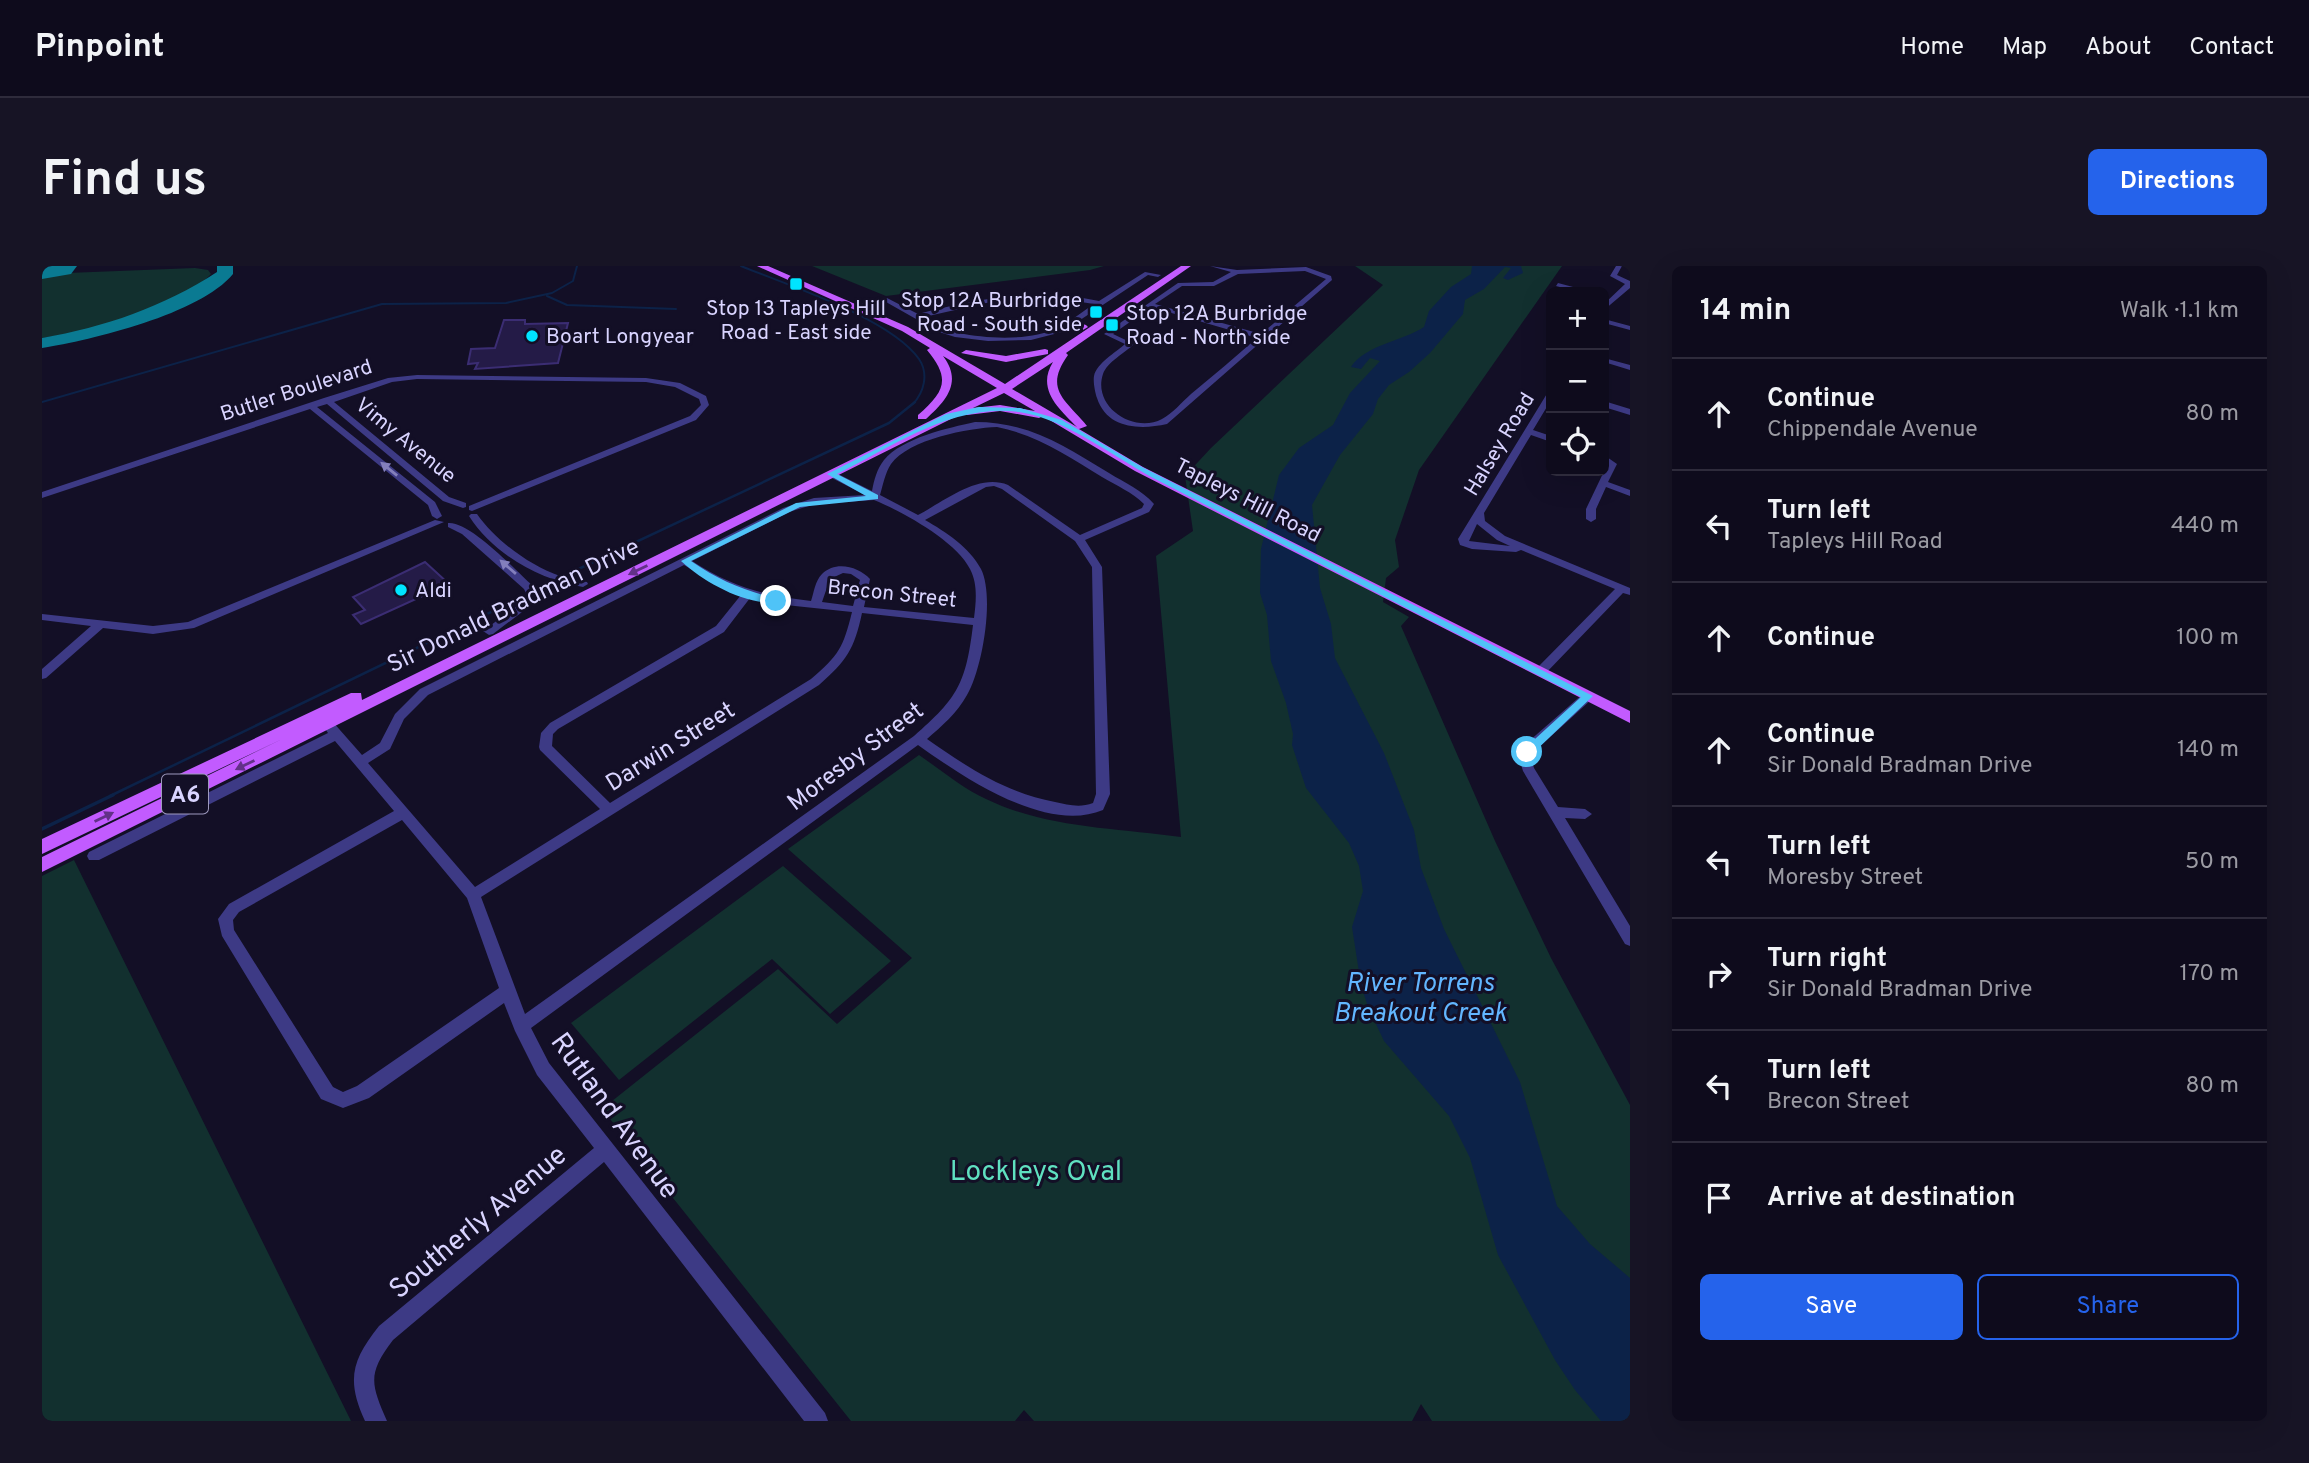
<!DOCTYPE html>
<meta charset="utf-8">
<style>
body{margin:0;font-family:Overpass,sans-serif;background:#171425;color:#f1f3f6}
.controls{position:absolute;right:21px;top:21px;display:grid;overflow:hidden;border-radius:10px;box-shadow:0 7px 28px #0002}
.controls button{width:63px;height:63px;display:grid;place-items:center;padding:0;border:0;border-bottom:2px solid #2e2b3b;background:#0e0b1c;color:#f1f3f6;font:35px sans-serif}
.stop{position:absolute;width:21px;height:21px;margin:-16px;border:5px solid #4fc3f7;border-radius:50%;background:#fff}
.stop.end{background:#4fc3f7;border-color:#fff;box-shadow:0 2px 7px #0008}
.list{margin:0;padding:0;list-style:none}
h2{display:flex;justify-content:space-between;align-items:center;height:91px;margin:0;padding:0 28px;font-size:30px}
h2 small{font-size:23px;font-weight:400;color:#9b9ba3}
.list li{display:grid;grid-template-columns:46px 1fr auto;gap:21px;align-items:center;box-sizing:border-box;height:112px;padding:0 28px;border-top:2px solid #2e2b3b}
.list b{display:block;font-size:26px;white-space:nowrap}
.list p{margin:0;font-size:23px;white-space:nowrap;color:#9b9ba3}
.list em{font-size:23px;font-style:normal;color:#9b9ba3}
.actions{display:flex;gap:14px;padding:21px 28px}
.actions a{flex:1;padding:16px 0;border:2px solid #2563eb;border-radius:10px;text-align:center;font-size:24px;color:#2563eb}
.actions .main{background:#2563eb;color:#fff}
.icon{flex:none;width:38px;height:38px;fill:none;stroke:currentColor;stroke-width:2;stroke-linecap:round;stroke-linejoin:round}
.map{position:relative;flex:none;width:1588px;height:1155px;overflow:hidden;border-radius:10px}
header{display:flex;align-items:center;gap:42px;box-sizing:border-box;height:98px;padding:0 35px;background:#0e0b1c;border-bottom:2px solid #2e2b3b}
header strong{font-size:33px}
nav{display:flex;gap:38px;margin-inline-start:auto;font-size:24px}
.intro{display:flex;align-items:center;justify-content:space-between;box-sizing:border-box;height:168px;padding:0 42px}
h1{margin:0;font-size:49px}
.button{padding:18px 32px;border-radius:10px;background:#2563eb;color:#fff;font-size:24px;font-weight:700}
main{display:flex;gap:42px;padding:0 42px}
aside{flex:1;background:#0e0b1c;border-radius:10px;box-shadow:0 7px 28px #0002}
.map>svg:first-child{display:block}
.green{fill:#12302f}
.water{fill:#0c2248}
.lines{fill:none;stroke-linecap:round;stroke-linejoin:round}
.stream-far2{stroke:#0c2248;stroke-width:2}
.stream-far1{stroke:#0c2248;stroke-width:2.5}
.stream{stroke:#0c2248;stroke-width:3.5}
.taxiway{fill:#0a7a92;fill-rule:evenodd}
.runway{fill:#0a7a92;fill-rule:evenodd}
.building{fill:#241b47;stroke:#3b2d73;stroke-width:2}
.minor{fill:#3d3a85;fill-rule:evenodd}
.major{fill:#c25bff;fill-rule:evenodd}
.oneway{fill:#837fbc}
.oneway2{fill:#623188}
.route{fill:#4fc3f7}
.poi-dot{fill:#00e5ff;stroke:#130f26;stroke-width:2.5}
.labels{text-anchor:middle;stroke-width:6;stroke-linejoin:round;paint-order:stroke}
.far-poi-label{font-size:21px;fill:#d9d4ff;stroke:#130f26;text-anchor:start}
.far-street-label{font-size:21px;fill:#d9d4ff;stroke:#130f26}
.shield{fill:#130f26;stroke:#9e99be;stroke-width:2}
.shield-label{font-size:23px;font-weight:bold;fill:#d9d4ff}
.street-label{font-size:24px;fill:#d9d4ff;stroke:#130f26}
.water-label{font-size:26px;font-style:italic;fill:#62b6ff;stroke:#130f26}
.near-street-label{font-size:28px;fill:#d9d4ff;stroke:#130f26}
.near-park-label{font-size:28px;fill:#5fe0c0;stroke:#130f26}
</style>
<header>
<strong>Pinpoint</strong>
<nav><a>Home</a><a>Map</a><a>About</a><a>Contact</a></nav>
</header>
<div class="intro"><h1>Find us</h1><a class="button">Directions</a></div>
<main>
<div class="map">
<svg width="1588" height="1155" viewBox="0 0 1588 1155">
<rect width="100%" height="100%" fill="#130f26"/>
<path class="green" d="M770 0H1062L1048 4 844 30Z
M1313 0H1520L1377 204 1353 274 1357 301 1344 312 1341 336 1367 351 1359 360 1453 575 1509 692 1588 839V1155H1390L1379 1138 1370 1155H992L982 1144 973 1155H809L560 843 736 703 795 758 870 692 746 583 877 489C899 504 920 522 944 533 1004 562 1074 562 1139 571L1114 290 1151 265 1143 210 1169 182 1341 19Z
M153 2 166 4 169 8C134 45 50 65 0 72V8Z
M32 594 309 1155H0V610Z
M741 600 849 695 788 748 730 693 577 814 529 757Z"/>
<path class="water" d="M1430 0H1479L1481 7 1466 14 1461 12 1469 2 1463 1 1442 23 1423 34 1421 48 1388 87 1367 106 1347 119 1336 133 1331 148 1298 189 1270 239 1278 322 1289 358 1293 392 1342 487 1372 564 1379 602 1402 663 1478 816 1515 940 1548 978 1588 1012V1155H1559L1533 1124 1513 1094 1456 989 1428 892 1407 850 1342 775 1326 741 1319 719 1310 661 1321 625 1317 600 1307 577 1264 522 1250 479 1251 468 1244 437 1229 395 1225 349 1218 327 1219 283 1237 209 1257 182 1291 159 1308 127 1338 95 1328 92 1319 103 1309 101C1323 79 1361 75 1382 61L1387 45 1409 21 1429 8Z"/>
<g class="lines">
<path class="stream-far2" d="M699 0C745 19 848 52 877 93 887 108 882 126 871 138
M505 30 525 39 634 43
M0 136 340 38 464 37 510 27 531 15 535 0"/>
<path class="stream-far1" d="M528 307 847 157 873 136
M68 530 470 336"/>
<path class="stream" d="M0 563 71 529"/>
<path class="taxiway" d="M175 0H191V8C158 48 50 74 0 82V72C63 61 121 41 175 6Z"/>
<path class="runway" d="M0 0H35L29 8 0 13Z"/>
</g>
<path class="building" d="M462 54H483V58L526 57 516 97 433 103 436 97 426 98 429 83 453 82Z
M383 296 407 318 319 358 311 349 323 344 311 331Z"/>
<g class="lines">
<path class="minor" d="M1168 0 1195 4 1264 1 1289 10 1290 14 1125 158C1098 164 1065 163 1055 132 1053 126 1051 116 1052 110 1055 97 1073 87 1083 78L1062 68 1136 17 1171 16 1189 6ZM1263 5 1284 13 1219 68 1113 38 1140 20H1172L1196 8ZM1109 41 1215 72C1193 91 1171 110 1149 128 1140 136 1130 148 1120 153 1092 168 1050 141 1061 108 1065 96 1083 87 1092 78L1071 68Z
M1574 0H1580L1575 9 1588 15V22L1562 44V38L1583 18 1568 10Z
M1103 6 1119 9 1116 11 1106 9 1020 66 989 74 946 75 913 71 897 66 844 36 813 42 809 40 845 32 876 48C937 32 995 22 1057 35ZM991 32H1013L1052 38C1040 46 1028 56 1015 62 988 75 946 73 917 67 904 64 893 57 882 51L944 37Z
M1516 17 1546 25 1547 26H1537L1514 20Z
M1562 53 1588 60V64L1562 57Z
M1562 92 1588 99V104L1562 96Z
M375 109 604 112 638 117 664 130 667 139 654 154 430 245 427 244V240L648 150 659 139 657 133 633 121 604 116 375 113 350 116 292 136 407 231 424 237V241L421 242 401 235 285 138 275 141 393 236 400 250 395 253 390 250 386 239 268 143 0 232V226L282 132 346 112Z
M1506 126H1509V134L1491 164 1509 170V176L1489 169 1442 247 1443 255 1463 270 1588 322V329L1581 327 1502 409H1494V403L1573 323 1479 284 1474 286 1430 283 1418 279 1416 273ZM1435 258 1455 274 1468 280 1427 275Z
M1562 135 1588 143V149L1562 141Z
M933 156C988 156 1022 180 1067 207 1083 217 1100 224 1112 238L1107 246 1043 274 1060 301 1068 528 1061 544C1004 568 921 511 876 479L489 762 507 797 783 1147 786 1155H762L562 896 351 1074C325 1108 329 1118 345 1155H323C304 1114 310 1094 337 1060L552 882 495 809 473 765 462 737 327 832 301 842 279 833 180 670 176 653 187 638 352 545 293 475 57 594H47L45 590 47 586 286 467 280 458 282 455H290L320 489 338 477 353 448 378 423 741 242 772 232 823 229 786 210V206H792L830 225C832 214 835 203 842 194 860 172 906 162 933 156ZM955 161C995 169 1026 190 1060 211 1075 220 1090 226 1102 238L1100 242 1038 269 966 219C936 207 903 235 876 249L838 229C841 219 843 207 849 198 867 173 927 162 955 161ZM952 220 960 223 1033 275 1050 301 1054 528 1051 537C1038 542 1026 539 1013 536 964 527 925 501 885 473 900 460 915 447 925 429 940 404 953 331 939 303 927 281 904 266 883 254L944 221ZM832 234C861 246 914 275 928 303 936 318 934 336 932 352L822 341 828 313C817 301 794 294 780 308 773 315 772 326 769 335 723 330 690 321 650 295L747 246 773 238ZM642 299 672 317 699 329 674 360 508 457 499 467 497 481 498 484 558 543 433 621 326 497 348 483 362 453 386 429ZM801 307 809 308 818 314 811 340 780 336 788 313ZM708 332 734 338 810 346C801 382 797 389 769 413L568 537 510 480 511 468 516 463 682 366ZM820 347 931 359C924 417 916 432 872 470L483 748 439 631 777 419C805 394 812 384 820 347ZM360 554 425 632 457 722 315 820 301 826 291 821 192 664 191 654 197 646Z
M1562 189 1575 198 1566 216 1588 224V230L1564 221 1554 243V253L1549 256 1544 253V243L1565 199 1562 196Z
M429 248H435C453 274 488 300 518 310 527 313 536 314 545 316L546 318 541 321C498 314 451 288 427 250Z
M393 254 402 256 152 362 111 368 61 362 4 412 0 413V403L49 360 0 354V348L111 360 146 356Z
M406 257C428 255 473 304 491 320L494 327 484 343 451 368 447 369 441 365 476 339 484 327 482 323 420 268 406 261Z
M1546 426 1550 427 1552 430 1550 433 1496 482 1489 492 1492 502 1516 541 1543 543 1550 548 1543 553 1523 552 1588 660V680L1583 678 1481 505 1477 492 1486 476 1542 427Z"/>
<path class="major" d="M715 0H726L866 61 963 118 1139 0H1149L1024 87 1026 89C1001 124 1024 134 1045 160L1037 163 1101 201 1588 445V457L1093 205 1001 150 997 152 958 145 925 149 921 147 0 606V591L240 473 0 588V573L309 427H319L320 434 955 122 901 90C921 116 904 135 884 153H876V149C903 125 909 113 885 84L888 82 860 65ZM1011 96C994 123 1017 143 1035 161L970 123ZM962 127 993 145 958 139 931 142Z
M1027 54 1044 59 1046 61 1041 64 1024 59 1022 57Z
M1003 83 1006 84V88L964 96 919 87 924 84 964 90Z"/>
</g>
<defs><path id="oneway-solid" d="M-6-.8H1V-3.2L6.5 0L1 3.2V.8H-6Z" transform="scale(1.75)"/></defs>
<g class="oneway">
<use href="#oneway-solid" transform="translate(347 203) rotate(-141)"/>
<use href="#oneway-solid" transform="translate(466 301) rotate(-139)"/>
</g>
<g class="oneway2">
<use href="#oneway-solid" transform="translate(596 304) rotate(154)"/>
<use href="#oneway-solid" transform="translate(203 499) rotate(154)"/>
<use href="#oneway-solid" transform="translate(62 551) rotate(-26)"/>
</g>
<path class="route" d="M937 141 978 142 1020 154 1100 201 1551 430 1489 489H1481V484L1539 431C1399 360 1259 288 1119 216 1075 194 1026 153 977 146 911 137 852 180 795 208L836 229V233L758 241 649 295C678 315 703 325 737 333V337C703 339 663 317 639 295L754 237 824 230 785 208 904 148Z"/>
<g class="poi-dot">
<rect x="747" y="11" width="14" height="14" rx="3.5"/>
<rect x="1047" y="39" width="14" height="14" rx="3.5"/>
<rect x="1063" y="52" width="14" height="14" rx="3.5"/>
<circle cx="490" cy="70" r="7"/>
<circle cx="359" cy="324" r="7"/>
</g>
<g class="labels">
<g class="far-poi-label">
<text x="1040" y="41" text-anchor="end">Stop 12A Burbridge<tspan x="1040" dy="24">Road - South side</tspan></text>
<text x="754" y="49" text-anchor="middle">Stop 13 Tapleys Hill<tspan x="754" dy="24">Road - East side</tspan></text>
<text x="1084" y="54">Stop 12A Burbridge<tspan x="1084" dy="24">Road - North side</tspan></text>
<text x="504" y="77">Boart Longyear</text>
<text x="373" y="331">Aldi</text>
</g>
<g class="far-street-label">
<text transform="translate(254 124) rotate(-18)" y="7">Butler Boulevard</text>
<text transform="translate(364 174) rotate(39)" y="7">Vimy Avenue</text>
<text transform="translate(1457 178) rotate(-59)" y="7">Halsey Road</text>
<text transform="translate(1206 234) rotate(27)" y="7">Tapleys Hill Road</text>
<text transform="translate(850 327) rotate(6)" y="7">Brecon Street</text>
</g>
<rect class="shield" x="120" y="508.5" width="46" height="39" rx="5"/>
<g class="shield-label">
<text x="143" y="536">A6</text>
</g>
<g class="street-label">
<text transform="translate(471 339) rotate(-26)" y="8">Sir Donald Bradman Drive</text>
<text transform="translate(628 480) rotate(-32)" y="8">Darwin Street</text>
<text transform="translate(813 490) rotate(-37)" y="8">Moresby Street</text>
</g>
<g class="water-label">
<text x="1378" y="725">River Torrens<tspan x="1378" dy="30">Breakout Creek</tspan></text>
</g>
<g class="near-street-label">
<text transform="translate(574 849) rotate(54)" y="10">Rutland Avenue</text>
<text transform="translate(435 955) rotate(-40)" y="10">Southerly Avenue</text>
</g>
<g class="near-park-label">
<text x="994" y="914">Lockleys Oval</text>
</g>
</g>
</svg>
<div class="controls">
<button>+</button>
<button>−</button>
<button><svg class="icon" aria-label="locate" viewBox="0 0 24 24"><circle cx="12" cy="12" r="6"/><path d="M12 2v4M12 18v4M2 12h4M18 12h4"/></svg></button>
</div>
<div class="stop" style="left:1485px;top:486px"></div>
<div class="stop end" style="left:734px;top:335px"></div>
</div>
<aside>
<h2>14 min<small>Walk · 1.1 km</small></h2>
<ul class="list">
<li><svg class="icon" aria-label="ahead" viewBox="0 0 24 24"><path d="M12 20V5M6 11l6-6 6 6"/></svg><div><b>Continue</b><p>Chippendale Avenue</p></div><em>80 m</em></li>
<li><svg class="icon" aria-label="left" viewBox="0 0 24 24"><path d="M17 20v-9H6M10 6l-5 5 5 5"/></svg><div><b>Turn left</b><p>Tapleys Hill Road</p></div><em>440 m</em></li>
<li><svg class="icon" aria-label="ahead" viewBox="0 0 24 24"><path d="M12 20V5M6 11l6-6 6 6"/></svg><div><b>Continue</b></div><em>100 m</em></li>
<li><svg class="icon" aria-label="ahead" viewBox="0 0 24 24"><path d="M12 20V5M6 11l6-6 6 6"/></svg><div><b>Continue</b><p>Sir Donald Bradman Drive</p></div><em>140 m</em></li>
<li><svg class="icon" aria-label="left" viewBox="0 0 24 24"><path d="M17 20v-9H6M10 6l-5 5 5 5"/></svg><div><b>Turn left</b><p>Moresby Street</p></div><em>50 m</em></li>
<li><svg class="icon" aria-label="right" viewBox="0 0 24 24"><path d="M7 20v-9h11M14 6l5 5-5 5"/></svg><div><b>Turn right</b><p>Sir Donald Bradman Drive</p></div><em>170 m</em></li>
<li><svg class="icon" aria-label="left" viewBox="0 0 24 24"><path d="M17 20v-9H6M10 6l-5 5 5 5"/></svg><div><b>Turn left</b><p>Brecon Street</p></div><em>80 m</em></li>
<li><svg class="icon" aria-label="arrive" viewBox="0 0 24 24"><path d="M6 21V4h12l-3 4 3 4H6"/></svg><div><b>Arrive at destination</b></div></li>
</ul>
<div class="actions"><a class="main">Save</a><a>Share</a></div>
</aside>
</main>
